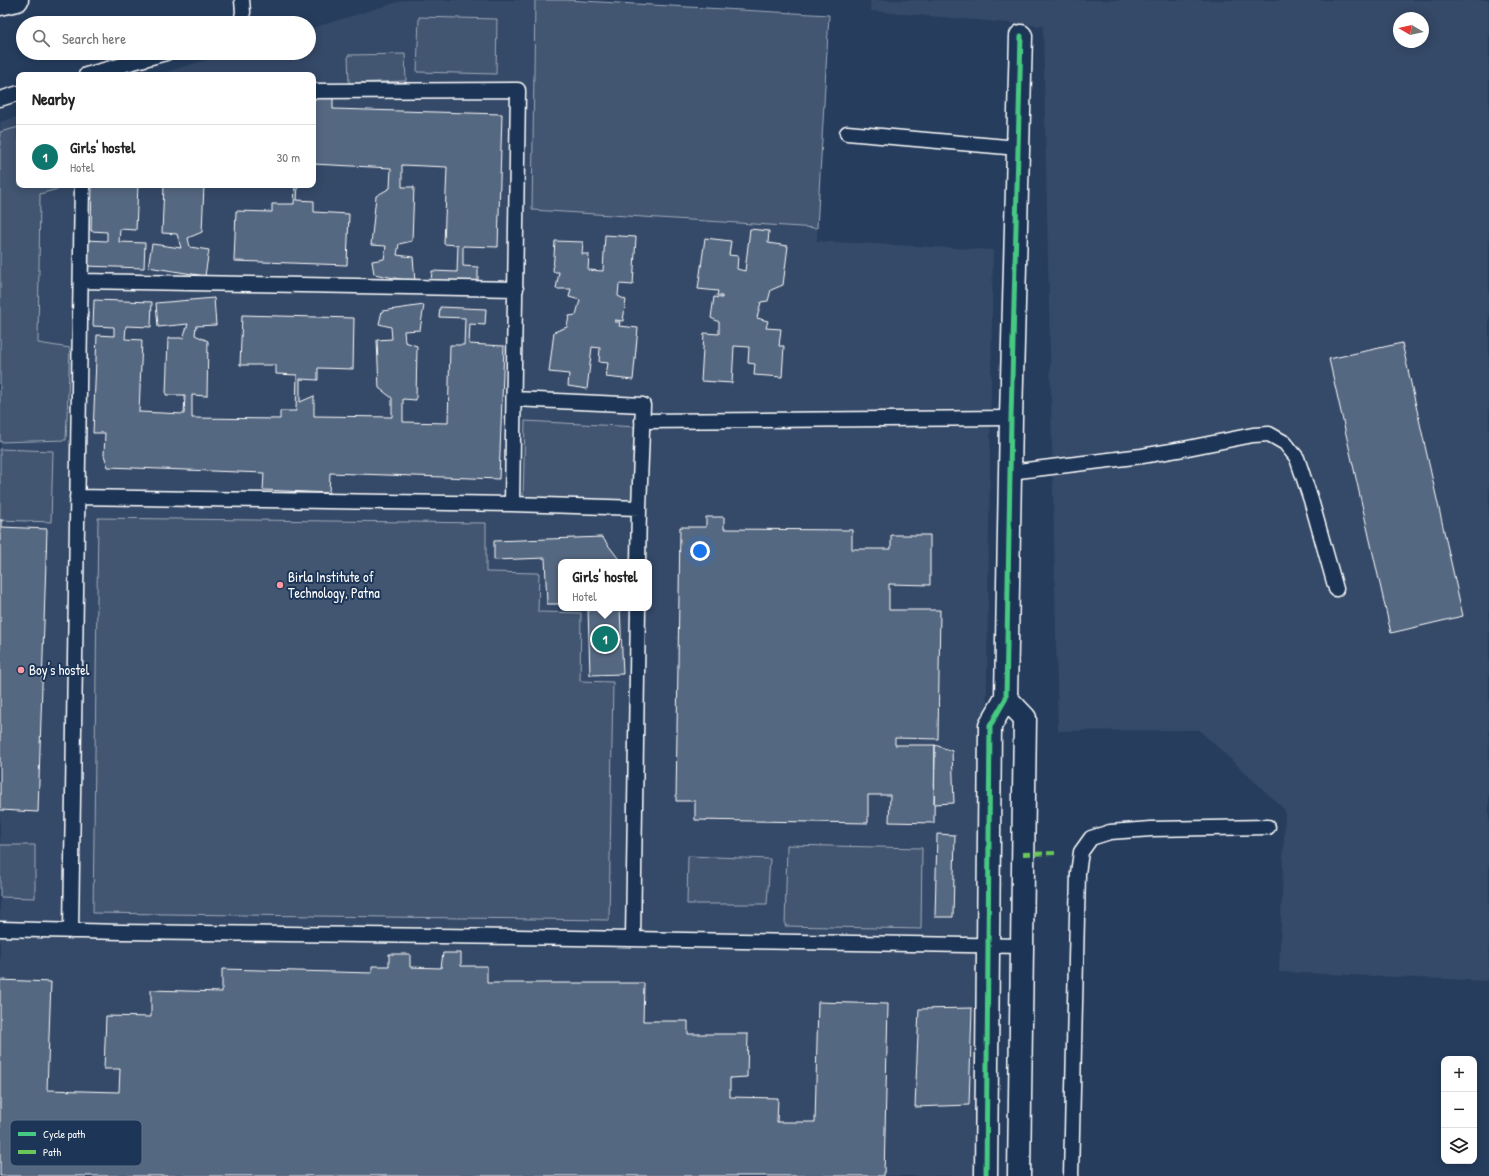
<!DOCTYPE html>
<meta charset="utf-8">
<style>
body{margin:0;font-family:"Patrick Hand",sans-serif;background:#f6f6f6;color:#222}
.controls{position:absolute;right:12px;bottom:12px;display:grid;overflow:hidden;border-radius:8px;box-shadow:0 2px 10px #0003}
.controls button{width:36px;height:36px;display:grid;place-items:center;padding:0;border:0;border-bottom:1px solid #e0e0e0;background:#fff;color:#222;font:20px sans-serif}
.compass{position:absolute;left:1393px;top:12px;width:36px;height:36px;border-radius:50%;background:#fff;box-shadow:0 2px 10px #0003;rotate:279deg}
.you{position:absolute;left:700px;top:551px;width:14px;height:14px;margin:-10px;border:3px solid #fff;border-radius:50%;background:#1a73e8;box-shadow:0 0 0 6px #1a73e833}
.badge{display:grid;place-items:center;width:26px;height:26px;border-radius:50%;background:#0f766e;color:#fff;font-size:13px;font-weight:700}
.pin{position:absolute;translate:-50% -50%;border:2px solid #fff;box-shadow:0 1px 4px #0006}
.popup{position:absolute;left:558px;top:559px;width:94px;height:52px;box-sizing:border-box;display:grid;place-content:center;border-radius:8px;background:#fff;filter:drop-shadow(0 1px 3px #0005);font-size:13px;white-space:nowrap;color:#767676}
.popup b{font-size:15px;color:#222}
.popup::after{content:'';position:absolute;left:50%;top:100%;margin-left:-8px;border:8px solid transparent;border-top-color:#fff}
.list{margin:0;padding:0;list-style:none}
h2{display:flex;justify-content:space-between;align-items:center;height:52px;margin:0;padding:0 16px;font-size:17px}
h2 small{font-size:13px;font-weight:400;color:#767676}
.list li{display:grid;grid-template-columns:26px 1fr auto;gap:12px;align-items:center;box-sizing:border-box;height:64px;padding:0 16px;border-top:1px solid #e0e0e0}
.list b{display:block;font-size:15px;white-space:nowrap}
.list p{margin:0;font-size:13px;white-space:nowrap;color:#767676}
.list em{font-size:13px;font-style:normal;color:#767676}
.icon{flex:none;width:22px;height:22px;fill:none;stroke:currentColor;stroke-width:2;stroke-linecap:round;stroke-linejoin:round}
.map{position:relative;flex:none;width:1489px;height:1176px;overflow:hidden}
.search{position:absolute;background:#fff;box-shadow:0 2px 10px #0003;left:16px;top:16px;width:300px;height:44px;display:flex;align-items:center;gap:10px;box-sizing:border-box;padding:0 14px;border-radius:22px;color:#767676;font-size:15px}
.panel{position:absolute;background:#fff;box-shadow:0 2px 10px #0003;left:16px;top:72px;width:300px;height:116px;border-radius:8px}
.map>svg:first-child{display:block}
.built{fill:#344a68;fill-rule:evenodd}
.green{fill:#425672;stroke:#a0aab8}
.building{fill:#556781;stroke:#fff}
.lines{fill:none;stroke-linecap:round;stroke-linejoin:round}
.lane-casing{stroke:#fff;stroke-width:17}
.street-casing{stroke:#fff;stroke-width:25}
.secondary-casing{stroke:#fff;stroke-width:25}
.lane{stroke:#1d3557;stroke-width:14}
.street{stroke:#1d3557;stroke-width:22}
.secondary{stroke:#1d3557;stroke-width:22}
.quiet{stroke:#6ac65a;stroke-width:4;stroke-dasharray:8 4;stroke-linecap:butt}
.cycleway-casing{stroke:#1d3557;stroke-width:8}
.cycleway{stroke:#46c982;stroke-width:5}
.poi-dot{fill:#ff9aa2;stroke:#1d3557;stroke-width:1.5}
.labels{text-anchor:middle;stroke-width:4;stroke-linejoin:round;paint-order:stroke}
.poi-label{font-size:14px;fill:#fff;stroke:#1d3557;text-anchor:start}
.key{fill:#1d3557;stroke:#617289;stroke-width:1}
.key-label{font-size:11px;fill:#fff}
</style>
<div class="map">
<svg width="1489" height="1176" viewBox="0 0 1489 1176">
<rect width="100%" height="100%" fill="#263d5e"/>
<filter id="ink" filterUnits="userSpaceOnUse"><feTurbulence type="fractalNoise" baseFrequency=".025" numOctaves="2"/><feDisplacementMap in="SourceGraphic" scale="8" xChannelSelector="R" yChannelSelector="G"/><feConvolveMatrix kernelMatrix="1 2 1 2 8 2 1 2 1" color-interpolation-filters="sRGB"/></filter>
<g filter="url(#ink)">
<path class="built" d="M404 0H565L829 15 817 241 993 250 980 1176H0V122L19 116V185H313V75H156L229 53H309V29ZM561 562H649V608H561Z
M870 0H1489V981L1279 972 1285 810 1199 730 1058 731 1043 26 871 11ZM1399 18H1423V42H1399Z"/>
<path class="green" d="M535 0H565L829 15 817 228 532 210Z
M419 17 497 19 496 74 417 72Z
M405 54 406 81 349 83 348 55Z
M19 127V185H71L40 194 38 343 70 348 66 440 0 442V132Z
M525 421 638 427 636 505 523 500Z
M0 449 53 451 51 522 0 520Z
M98 518 486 523V572L539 573 538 612 581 613 580 681 613 682 609 920 93 913Z
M0 845H35V898L0 897Z
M787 845 922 848 921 929 785 926Z
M688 856 770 859 767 904H687Z"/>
<path class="building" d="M313 96 333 97V109L502 114 498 247 463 246V266L478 267V282L431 281 432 271 457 272 458 245 444 244 447 167 402 165V187H414L412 241 399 244 397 255 413 257 415 282 374 274 372 261 384 259 386 246 371 245 376 196 390 188 391 168 313 164Z
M92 185H138L136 230 120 229 119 242 145 243 144 268 85 266 86 240 107 241V232L91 231Z
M164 185H204L202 232 188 238 190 247 209 250 205 276 148 267 152 244 181 248 177 234 162 233Z
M295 185H298L297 200 314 201V212L349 214 347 265 234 261 236 211 272 212V204H294Z
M750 229 769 231 768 243 788 246 783 285 771 290 768 301 761 302 757 318 768 321 766 328 781 329 779 346H784L782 377 754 375 755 364 748 363 749 347 734 346 732 383 701 381 704 333 719 334V322L711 318 714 297 722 298V296H717L718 291 698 289 705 238 731 241 729 255 738 256 737 269 745 271Z
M605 235 636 237 633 285 619 284 618 296 626 300 623 321 615 320V322H620L619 326 638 328 633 380 606 377 608 363 599 362 600 348 592 347 587 389 568 386 569 374 549 372 554 332 567 327 569 316 576 315 580 300 569 297 571 289H556L559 272H553L555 241 583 242 582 254H589L588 270 603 271Z
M214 298 216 325 196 326 195 335 208 341 207 396 192 395V418L280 419V411H296L297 375 276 374V365H240L242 315 354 318 353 369 318 368V380L300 379V402L314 396V416L392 417V398L379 388 377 340 392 339 391 327 379 324 382 311 424 305 420 330 404 331 405 342 417 346 416 400 403 399V422L448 423 450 345H464L465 318 439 317 440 307 486 309 485 325 470 324 469 344 504 346 499 479 330 473 329 493 263 490 264 473 108 467 104 455 105 433H93L97 335 114 336V327L93 326 94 300 152 302 151 327 126 326 125 339 142 340 139 412 184 414 185 395H166L168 338H183L188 324 158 327 156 303Z
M1402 343 1463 616 1391 633 1329 359Z
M706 517H724V529L852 530V549H891V535H930V585L889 584V610H940L938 739 895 738V745H935L934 823 889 822 890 795H868V823L695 820V801H676L680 527H706Z
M0 520H2V527L47 529 38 812 0 810Z
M602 537 618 558V562H561V604H547L545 558 494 560V541Z
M588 608H620L623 674 590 675Z
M935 745 952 751 954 803 934 804Z
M937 834 955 835 953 917H935Z
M443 953H461V966H487V983H644L643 1021H688V1034H748L747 1077 730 1078V1097L778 1098 777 1122H815L818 1002 888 1004 884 1176H0V980L51 982 47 1090 119 1092 120 1069H104L106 1016 151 1017V990L222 992V969L372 973V966H389V954H410V967L441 968Z
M972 1008 969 1105 915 1107 919 1009Z"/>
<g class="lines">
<g class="lane-casing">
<path id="lane" d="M241 23 243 12 242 0
M86 75 166 53
M313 91 518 90 512 504 639 508 638 562
M0 99 19 93
M847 133 1018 148
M81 281 516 289
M514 399 643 405 639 508
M642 421 1011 418
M1010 472 1142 456 1183 449 1253 435 1269 434 1285 443 1297 458 1311 500 1336 589
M77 497 512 504
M0 929 122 932 518 937 1022 946
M71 931 82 185
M633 939 638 608
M1071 1176 1078 873 1081 852 1091 838 1110 832 1151 829 1268 827"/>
</g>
<g class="street-casing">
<path id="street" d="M1006 698 1011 418 1021 36"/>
</g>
<g class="secondary-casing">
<path id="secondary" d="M0 4 17 0
M986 1176 990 726 1006 698 1025 718 1019 1176"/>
</g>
<use href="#lane" class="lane"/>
<use href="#street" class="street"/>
<use href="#secondary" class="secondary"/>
<path class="quiet" d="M1023 854 1057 853"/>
<g class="cycleway-casing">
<path id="cycleway" d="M986 1176 990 726 1006 698 1011 418 1021 36"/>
</g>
<use href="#cycleway" class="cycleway"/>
</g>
</g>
<g class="poi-dot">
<circle cx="280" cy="585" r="4"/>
<circle cx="21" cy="670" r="4"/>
</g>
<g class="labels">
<g class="poi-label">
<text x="288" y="582">Birla Institute of<tspan x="288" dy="16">Technology, Patna</tspan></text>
<text x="29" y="675">Boy's hostel</text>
</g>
</g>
<rect x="10" y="1120" width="132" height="46" rx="6" class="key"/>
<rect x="18" y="1132" width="18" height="4" fill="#46c982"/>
<rect x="18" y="1150" width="18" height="4" fill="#6ac65a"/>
<g class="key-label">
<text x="43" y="1138">Cycle path</text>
<text x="43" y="1156">Path</text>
</g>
</svg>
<div class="controls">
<button>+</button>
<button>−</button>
<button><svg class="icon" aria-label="layers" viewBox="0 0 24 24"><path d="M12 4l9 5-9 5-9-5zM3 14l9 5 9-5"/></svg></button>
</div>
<svg class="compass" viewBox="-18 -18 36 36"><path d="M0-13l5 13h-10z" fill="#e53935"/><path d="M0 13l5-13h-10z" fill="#767676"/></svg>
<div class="you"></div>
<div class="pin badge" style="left:605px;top:639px">1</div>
<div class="popup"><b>Girls' hostel</b>Hotel</div>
<div class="search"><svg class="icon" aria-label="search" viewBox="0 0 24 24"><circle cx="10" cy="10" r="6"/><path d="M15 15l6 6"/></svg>Search here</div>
<section class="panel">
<h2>Nearby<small></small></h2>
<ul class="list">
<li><span class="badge">1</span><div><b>Girls' hostel</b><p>Hotel</p></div><em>30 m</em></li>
</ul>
</section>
</div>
